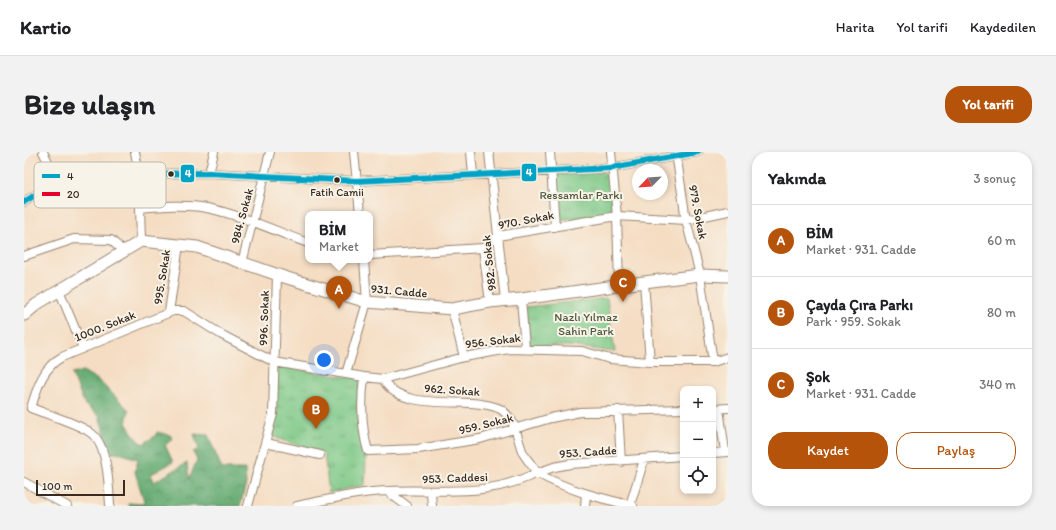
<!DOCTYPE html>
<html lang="tr">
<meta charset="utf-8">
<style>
body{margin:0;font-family:Itim,sans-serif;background:#f2f2f2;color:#202124}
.controls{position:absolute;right:12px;bottom:12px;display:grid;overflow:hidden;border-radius:8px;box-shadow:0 2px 6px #0003}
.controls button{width:36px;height:36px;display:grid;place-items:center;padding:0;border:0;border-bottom:1px solid #e0e0e0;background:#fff;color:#202124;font:20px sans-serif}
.compass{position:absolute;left:608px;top:12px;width:36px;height:36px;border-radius:50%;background:#fff;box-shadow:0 2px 6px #0003;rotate:245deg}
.scale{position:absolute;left:12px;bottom:10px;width:89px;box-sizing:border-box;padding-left:4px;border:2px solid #3b2a1e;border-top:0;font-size:11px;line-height:14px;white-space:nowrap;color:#3b2a1e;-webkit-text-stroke:3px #f7f3e8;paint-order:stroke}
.you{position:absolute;left:300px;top:208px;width:14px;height:14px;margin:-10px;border:3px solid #fff;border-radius:50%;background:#1a73e8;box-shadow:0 0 0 6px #1a73e833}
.badge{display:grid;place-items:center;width:26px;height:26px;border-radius:50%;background:#b45309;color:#fff;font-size:13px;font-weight:700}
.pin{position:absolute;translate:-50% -33px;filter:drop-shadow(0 1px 2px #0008)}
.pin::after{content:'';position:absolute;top:21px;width:14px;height:12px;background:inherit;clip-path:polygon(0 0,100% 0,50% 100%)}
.popup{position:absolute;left:281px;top:59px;width:68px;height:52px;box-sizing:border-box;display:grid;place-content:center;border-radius:8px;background:#fff;filter:drop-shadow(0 1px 3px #0005);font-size:13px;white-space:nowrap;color:#757577}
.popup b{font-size:15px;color:#202124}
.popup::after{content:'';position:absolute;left:50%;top:100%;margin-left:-8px;border:8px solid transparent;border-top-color:#fff}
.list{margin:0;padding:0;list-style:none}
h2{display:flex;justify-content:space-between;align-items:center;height:52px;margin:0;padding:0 16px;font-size:17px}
h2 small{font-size:13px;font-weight:400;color:#757577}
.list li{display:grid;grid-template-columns:26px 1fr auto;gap:12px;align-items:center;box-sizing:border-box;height:72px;padding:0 16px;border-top:1px solid #e0e0e0}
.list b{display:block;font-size:15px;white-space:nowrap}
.list p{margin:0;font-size:13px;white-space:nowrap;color:#757577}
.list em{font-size:13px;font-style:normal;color:#757577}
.actions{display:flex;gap:8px;padding:12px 16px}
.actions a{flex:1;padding:9px 0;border:1px solid #b45309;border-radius:16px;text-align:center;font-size:14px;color:#b45309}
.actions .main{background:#b45309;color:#fff}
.icon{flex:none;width:22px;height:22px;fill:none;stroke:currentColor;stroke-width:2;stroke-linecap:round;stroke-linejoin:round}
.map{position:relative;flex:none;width:704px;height:354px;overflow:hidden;border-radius:16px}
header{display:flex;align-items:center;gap:24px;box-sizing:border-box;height:56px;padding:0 20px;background:#fff;border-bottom:1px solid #e0e0e0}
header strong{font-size:19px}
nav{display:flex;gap:22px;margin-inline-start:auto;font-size:14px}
.intro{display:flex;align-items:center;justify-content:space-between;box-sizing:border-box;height:96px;padding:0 24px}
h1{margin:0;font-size:28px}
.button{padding:10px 18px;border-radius:16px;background:#b45309;color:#fff;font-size:14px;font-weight:700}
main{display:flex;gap:24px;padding:0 24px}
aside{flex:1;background:#fff;border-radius:16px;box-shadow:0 2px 6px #0003}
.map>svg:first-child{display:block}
.forest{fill:url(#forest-crowns);stroke:#506b48}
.park{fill:url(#park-tufts);stroke:#5c7952}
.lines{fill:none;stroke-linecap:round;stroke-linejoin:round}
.minor-casing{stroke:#988470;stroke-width:10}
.major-casing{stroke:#988470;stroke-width:13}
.minor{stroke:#fff;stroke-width:8}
.major{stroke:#fff;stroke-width:11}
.bus-1-casing{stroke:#f7f3e8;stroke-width:9}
.bus-1{stroke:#03a3c5;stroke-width:6}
.bus-dot{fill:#3b2a1e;stroke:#f7f3e8;stroke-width:1.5}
.labels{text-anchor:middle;stroke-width:4;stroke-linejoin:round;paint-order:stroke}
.bus-label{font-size:11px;fill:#3b2a1e;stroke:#f7f3e8}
.park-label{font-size:12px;fill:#4f593d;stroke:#f7f3e8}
.street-label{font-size:12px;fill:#3b2a1e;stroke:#f7f3e8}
.key{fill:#f7f3e8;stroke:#bfb7ab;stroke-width:1}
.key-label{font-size:11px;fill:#3b2a1e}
.line-badge{stroke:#f7f3e8;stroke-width:1.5}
.badge-label{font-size:11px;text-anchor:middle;font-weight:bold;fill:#fff}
</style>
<header>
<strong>Kartio</strong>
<nav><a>Harita</a><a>Yol tarifi</a><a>Kaydedilen</a></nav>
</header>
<div class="intro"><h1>Bize ulaşın</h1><a class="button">Yol tarifi</a></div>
<main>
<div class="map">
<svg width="704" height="354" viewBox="0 0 704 354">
<defs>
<pattern id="forest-crowns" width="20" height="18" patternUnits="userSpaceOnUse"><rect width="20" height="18" fill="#66ac73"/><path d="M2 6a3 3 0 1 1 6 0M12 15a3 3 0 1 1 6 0" fill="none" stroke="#558c5e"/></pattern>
<pattern id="park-tufts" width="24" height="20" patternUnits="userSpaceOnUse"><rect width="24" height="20" fill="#7dc886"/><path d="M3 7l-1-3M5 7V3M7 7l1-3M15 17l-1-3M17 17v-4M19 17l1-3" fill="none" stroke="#68a36d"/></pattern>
</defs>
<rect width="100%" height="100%" fill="#f7f3e8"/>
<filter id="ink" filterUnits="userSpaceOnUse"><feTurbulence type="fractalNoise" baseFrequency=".025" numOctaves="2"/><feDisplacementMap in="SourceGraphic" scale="8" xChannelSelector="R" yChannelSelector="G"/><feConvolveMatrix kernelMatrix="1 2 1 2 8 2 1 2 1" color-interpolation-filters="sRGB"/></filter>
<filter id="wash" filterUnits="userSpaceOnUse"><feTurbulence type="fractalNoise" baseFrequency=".012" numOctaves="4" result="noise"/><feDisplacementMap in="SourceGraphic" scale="16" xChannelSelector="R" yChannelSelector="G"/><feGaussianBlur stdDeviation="0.9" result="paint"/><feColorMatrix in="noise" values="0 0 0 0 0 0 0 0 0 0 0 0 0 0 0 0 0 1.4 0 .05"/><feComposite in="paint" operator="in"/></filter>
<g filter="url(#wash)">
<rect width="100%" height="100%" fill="#f5ddc3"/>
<path class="forest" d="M59 219 74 228 105 258 102 271 114 289 119 292 131 284 133 280 146 283 149 287 141 293 149 310 126 323 130 330 163 311 165 327 173 308 169 300 175 297 170 282 184 283 198 317H221L222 332 216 354H105L104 351 121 352 111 320 114 307 95 301H87L75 264 61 253 48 222Z"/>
<path class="park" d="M578 20 586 24 588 61 534 68 531 23Z
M583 146 591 200 546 194H506L502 155Z
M257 215 336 227 333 254 334 272 342 302 341 333 305 341 300 302 252 286 247 282 253 257V217Z"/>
</g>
<g filter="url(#ink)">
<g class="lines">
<g class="minor-casing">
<path id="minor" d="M19 0 34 29
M111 0 115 22 117 89
M330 0 336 62
M447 0 449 22
M465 0 481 148
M526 0 531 75
M587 0 593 64 595 133
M652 1 662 68 676 123 689 210
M185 21 190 0
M0 50 29 32 48 23 185 21 332 29 587 16 674 0
M116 56C138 54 161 52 183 56 217 63 251 79 284 91
M459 96 466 150
M346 103 459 96 474 84 593 64 662 68 704 59
M0 104 50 87 87 88 99 99
M218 111 246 0
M620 130 626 210
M35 138 59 196
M497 147 501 196
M428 157 440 205
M145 160 155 93
M322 222 343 150 340 108
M340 225C337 250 337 275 344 299L394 297 456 287 527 266 556 260 659 257
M359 227C374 257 428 248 457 252 464 253 472 254 478 258 494 271 492 285 499 301 503 308 509 314 513 321L530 315 546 312 659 304
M689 257 704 256
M695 257 701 299
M594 258 597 310
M242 291 296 303
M689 301 704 300
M0 330 43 354
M363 339 383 354
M407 340 408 354
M606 353 620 308
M86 354C85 335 84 293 67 281 56 272 22 262 7 256 13 236 19 215 38 205L149 159H160L198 183 250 210 340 225 359 227 440 205 485 197 558 199 586 207 626 210H689L704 205
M224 354 249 262 253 123
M273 354C302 348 333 340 363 339 421 336 457 347 513 321 543 338 576 346 609 354
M561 354 562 342"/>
</g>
<g class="major-casing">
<path id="major" d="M0 163 13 152 117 89 173 95 260 125 343 150 428 157 466 150 497 147 620 130 676 123 704 124"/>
</g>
<use href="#minor" class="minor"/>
<use href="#major" class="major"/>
<g class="bus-1-casing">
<path id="bus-1" d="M0 50 29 32 48 23 185 21 332 29 587 16 674 0"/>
</g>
<use href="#bus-1" class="bus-1"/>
</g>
</g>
<g class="bus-dot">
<circle cx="147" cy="22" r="3.5"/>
<circle cx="313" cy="28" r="3.5"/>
</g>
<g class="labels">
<g class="bus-label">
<text x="313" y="44">Fatih Camii</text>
</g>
<g class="park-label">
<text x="557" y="47">Ressamlar Parkı</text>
<text x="562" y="169">Nazlı Yılmaz<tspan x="562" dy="14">Sahin Park</tspan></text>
</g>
<g class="street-label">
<text transform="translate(674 60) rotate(79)" y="4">979. Sokak</text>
<text transform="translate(218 64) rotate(-75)" y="4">984. Sokak</text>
<text transform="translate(502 68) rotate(-11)" y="4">970. Sokak</text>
<text transform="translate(465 111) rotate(-96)" y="4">982. Sokak</text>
<text transform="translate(138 125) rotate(-81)" y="4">995. Sokak</text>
<text transform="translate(375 139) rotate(5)" y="4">931. Cadde</text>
<text transform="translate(240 166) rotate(-88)" y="4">996. Sokak</text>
<text transform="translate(81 174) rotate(-22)" y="4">1000. Sokak</text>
<text transform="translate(469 189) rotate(-7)" y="4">956. Sokak</text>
<text transform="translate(428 238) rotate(4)" y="4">962. Sokak</text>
<text transform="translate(462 272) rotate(-14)" y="4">959. Sokak</text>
<text transform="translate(564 300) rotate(-4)" y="4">953. Cadde</text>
<text transform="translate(431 326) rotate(-2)" y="4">953. Caddesi</text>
</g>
</g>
<rect x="10" y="10" width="132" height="46" rx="6" class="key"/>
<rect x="18" y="22" width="18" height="4" fill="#03a3c5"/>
<rect x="18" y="40" width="18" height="4" fill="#e4002b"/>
<g class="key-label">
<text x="43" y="28">4</text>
<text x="43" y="46">20</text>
</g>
<g class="line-badge">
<rect x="497" y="11" width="16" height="19" rx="4" fill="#03a3c5"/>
<rect x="156" y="12" width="15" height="19" rx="4" fill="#03a3c5"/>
</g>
<g class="badge-label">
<text x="505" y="24">4</text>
<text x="164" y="25">4</text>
</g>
</svg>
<div class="controls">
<button>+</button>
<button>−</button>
<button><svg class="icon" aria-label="locate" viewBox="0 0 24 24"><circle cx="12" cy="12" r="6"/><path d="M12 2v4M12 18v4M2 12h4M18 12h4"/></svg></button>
</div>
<svg class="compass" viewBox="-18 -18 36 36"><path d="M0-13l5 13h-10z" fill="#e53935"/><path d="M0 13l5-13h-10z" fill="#757577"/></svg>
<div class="scale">100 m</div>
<div class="you"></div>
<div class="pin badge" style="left:315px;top:157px">A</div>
<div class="popup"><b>BİM</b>Market</div>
<div class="pin badge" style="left:292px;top:277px">B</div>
<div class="pin badge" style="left:599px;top:150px">C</div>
</div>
<aside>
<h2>Yakında<small>3 sonuç</small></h2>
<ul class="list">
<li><span class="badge">A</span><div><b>BİM</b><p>Market · 931. Cadde</p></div><em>60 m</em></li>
<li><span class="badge">B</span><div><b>Çayda Çıra Parkı</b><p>Park · 959. Sokak</p></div><em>80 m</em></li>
<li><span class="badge">C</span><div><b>Şok</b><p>Market · 931. Cadde</p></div><em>340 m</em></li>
</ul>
<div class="actions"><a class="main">Kaydet</a><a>Paylaş</a></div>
</aside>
</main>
